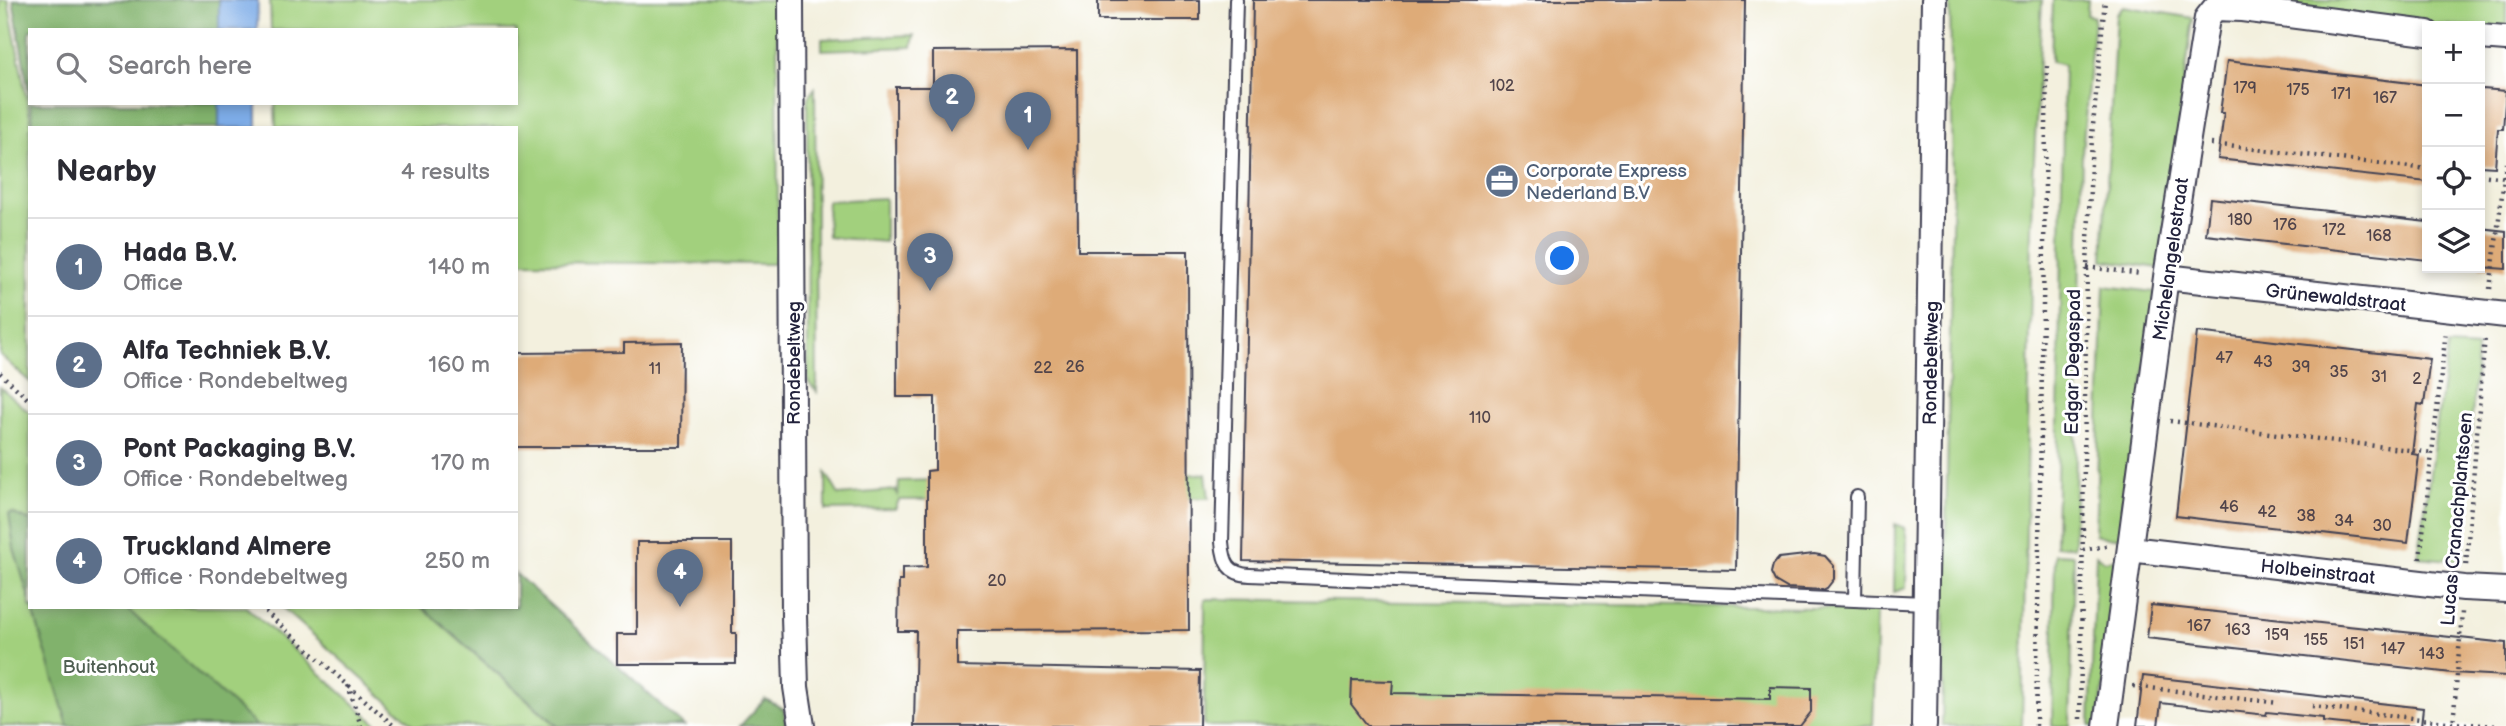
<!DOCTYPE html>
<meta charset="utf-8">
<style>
body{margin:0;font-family:"Balsamiq Sans",sans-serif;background:#f2f2f3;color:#2b2b33}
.controls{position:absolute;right:21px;top:21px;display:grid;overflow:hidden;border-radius:0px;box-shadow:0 4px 10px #0003}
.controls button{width:63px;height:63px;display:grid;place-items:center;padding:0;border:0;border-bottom:2px solid #e1e1e2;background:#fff;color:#2b2b33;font:35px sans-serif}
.you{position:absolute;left:1563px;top:259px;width:24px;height:24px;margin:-18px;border:5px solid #fff;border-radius:50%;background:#1a73e8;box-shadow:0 0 0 10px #1a73e833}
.badge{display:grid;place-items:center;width:46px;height:46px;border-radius:50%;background:#d1495b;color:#fff;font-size:23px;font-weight:700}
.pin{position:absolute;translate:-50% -58px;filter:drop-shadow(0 2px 4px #0008)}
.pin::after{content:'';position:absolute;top:37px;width:24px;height:21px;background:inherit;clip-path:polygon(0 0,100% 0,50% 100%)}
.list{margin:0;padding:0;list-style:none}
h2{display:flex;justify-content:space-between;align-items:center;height:91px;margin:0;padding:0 28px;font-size:30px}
h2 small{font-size:23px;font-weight:400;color:#7c7c81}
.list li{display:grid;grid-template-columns:46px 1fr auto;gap:21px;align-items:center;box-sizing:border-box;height:98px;padding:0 28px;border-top:2px solid #e1e1e2}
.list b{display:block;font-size:26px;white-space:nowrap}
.list p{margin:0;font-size:23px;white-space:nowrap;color:#7c7c81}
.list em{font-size:23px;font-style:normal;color:#7c7c81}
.icon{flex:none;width:38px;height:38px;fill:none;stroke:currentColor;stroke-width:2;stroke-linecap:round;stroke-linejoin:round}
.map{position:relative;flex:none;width:2506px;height:726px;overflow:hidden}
.search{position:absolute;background:#fff;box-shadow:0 4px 10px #0003;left:28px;top:28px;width:490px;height:77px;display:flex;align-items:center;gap:18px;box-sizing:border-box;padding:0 24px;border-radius:0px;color:#7c7c81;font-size:26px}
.panel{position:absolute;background:#fff;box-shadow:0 4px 10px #0003;left:28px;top:126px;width:490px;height:483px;border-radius:0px}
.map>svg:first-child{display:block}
.green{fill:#a2d07d;stroke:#62795c;stroke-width:2}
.forest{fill:#81b26c;stroke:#526a54;stroke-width:2}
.water{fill:#7dace7;stroke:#506791;stroke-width:2}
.building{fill:#deab78}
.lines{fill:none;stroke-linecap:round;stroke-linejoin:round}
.service-casing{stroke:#414153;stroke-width:16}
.minor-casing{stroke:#414153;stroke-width:28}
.path{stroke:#414153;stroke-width:4.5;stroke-dasharray:2 5;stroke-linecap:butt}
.service{stroke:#fff;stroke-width:12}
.minor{stroke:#fff;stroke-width:24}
.labels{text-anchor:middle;stroke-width:6;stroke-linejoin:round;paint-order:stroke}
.number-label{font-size:16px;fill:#51444a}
.service-label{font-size:19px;fill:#4e5e75;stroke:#fff;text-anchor:start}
.street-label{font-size:19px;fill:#22223b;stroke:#fff}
.park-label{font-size:19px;fill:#4f5f52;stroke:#fff}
</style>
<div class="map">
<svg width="2506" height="726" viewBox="0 0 2506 726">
<rect width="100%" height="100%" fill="#fff"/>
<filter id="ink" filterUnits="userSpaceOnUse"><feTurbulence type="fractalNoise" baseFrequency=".0143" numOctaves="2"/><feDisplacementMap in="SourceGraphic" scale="14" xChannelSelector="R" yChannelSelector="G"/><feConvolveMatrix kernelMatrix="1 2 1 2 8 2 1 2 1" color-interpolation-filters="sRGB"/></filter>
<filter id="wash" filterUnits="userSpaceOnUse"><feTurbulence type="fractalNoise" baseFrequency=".00686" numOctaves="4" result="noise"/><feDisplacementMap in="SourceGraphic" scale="28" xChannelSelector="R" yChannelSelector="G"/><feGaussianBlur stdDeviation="1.57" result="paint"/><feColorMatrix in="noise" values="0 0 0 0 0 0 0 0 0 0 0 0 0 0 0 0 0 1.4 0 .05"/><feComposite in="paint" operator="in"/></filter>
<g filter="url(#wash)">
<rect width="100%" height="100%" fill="#f3f0de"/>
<path class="green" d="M0 0H8L32 128H30V382L0 355Z
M270 0H777L778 249 773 264 516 262V128H276L275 103H516V30H271Z
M1950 0H2042L2033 180 2022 726H1942L1953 179Z
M2053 0H2088L2087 15 2094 17 2082 153 2074 547 2056 546 2064 65 2051 62Z
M2248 0H2506V29L2415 23Z
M2123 6 2193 18 2159 268 2103 260 2116 14Z
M914 35 912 47 822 50V39Z
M815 88 817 392 808 382 807 104 808 97Z
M885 198V242L828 237 827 201Z
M2104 286 2155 292 2123 537 2108 538 2095 534Z
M2448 346 2477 348 2462 561 2418 557Z
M0 387 30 413V607H246L379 726H0Z
M826 473 839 495 896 490 898 497 899 481 1206 474 1209 498 899 500 895 509 826 510Z
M1895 524 1904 528 1907 540 1906 588 1894 592Z
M2055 554 2074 555 2070 726H2052Z
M2096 555 2105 561 2121 558 2098 726H2090Z
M1205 599 1877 609 1873 726H1204Z
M282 607H421L557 726H415Z"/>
<path class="forest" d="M13 0H225L224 30H30V100Z
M30 103H223L222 128H34Z
M12 513 30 521V601L14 549 9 514Z
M516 574 684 726H558L422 607H516Z
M32 607H125L257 726H68Z
M765 699 784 709 786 726H740Z"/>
<path class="water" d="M219 0H258L257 30H219Z
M219 103H257V128H219Z"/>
<g id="blocks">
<path class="building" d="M1098 0H1200V20H1098Z
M1253 0H1745L1736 570 1243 561Z
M1077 50 1078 251H1188L1189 630 957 631V666L1200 671 1199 726H914L916 631H898L899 581H902V568L927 567V471L935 470V397H897L896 87H933V51Z
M2227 61 2427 85V182L2218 159 2224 113H2220Z
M2483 89 2506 91 2503 129H2498L2495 167 2480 166V90Z
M2210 198 2427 222V260L2206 235Z
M2480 228 2506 231V269L2480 267Z
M2197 332 2430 359 2424 405 2418 404 2412 454 2419 455 2408 543 2176 516Z
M682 342 681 447H516V353L624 352V343Z
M637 542H732V633H736V664H617V634H637Z
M1814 554 1825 556 1834 566V579L1827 588 1823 590 1787 588 1775 581 1771 573 1773 565 1779 558Z
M2151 605 2506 643V676L2452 673 2147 638Z
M2143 676 2423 708 2421 726H2362L2323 722V718L2267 712 2266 715 2161 703 2158 726H2137Z
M1352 680 1393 681 1392 693 1770 699V687L1811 688V712L1800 726H1368L1351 704Z"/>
</g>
</g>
<g filter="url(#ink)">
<use href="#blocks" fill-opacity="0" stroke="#414153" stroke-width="2"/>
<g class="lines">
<g class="service-casing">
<path id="service" d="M1236 0 1222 542C1224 563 1228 574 1250 575L1926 603
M1855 600 1857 497"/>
</g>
<g class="minor-casing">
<path id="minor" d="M791 0 794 616 796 687 802 726
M2480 37 2506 39
M2166 277 2506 315
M2130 549 2464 588 2506 590
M1924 726 1934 0
M2106 726 2166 277 2207 18 2215 8 2242 9 2427 33"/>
</g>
<path class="path" d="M2211 144 2427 169
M2480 175 2506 178
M2087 267 2142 274
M2490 289 2506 163
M0 373 30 401
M2170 421 2434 453
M2083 550 2106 546
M2420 559 2446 331
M2466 565 2485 336
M260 607 394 726
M348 685 361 726
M2133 686 2279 703
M2312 706 2454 723 2498 726
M2080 719 2087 267 2092 136 2105 0
M2036 726 2047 66
M2453 726 2462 612"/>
<use href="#service" class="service"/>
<use href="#minor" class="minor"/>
</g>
</g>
<defs>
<g id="office-disc" transform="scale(1.75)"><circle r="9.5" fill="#5c6f8a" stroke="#fff"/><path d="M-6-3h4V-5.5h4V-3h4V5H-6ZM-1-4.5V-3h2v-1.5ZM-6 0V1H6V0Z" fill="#fff"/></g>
</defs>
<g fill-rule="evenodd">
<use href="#office-disc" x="1502" y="181"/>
</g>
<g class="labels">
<g class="number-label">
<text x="1502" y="91">102</text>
<text x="2245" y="93">179</text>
<text x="2298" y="95">175</text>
<text x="2341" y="99">171</text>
<text x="2385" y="103">167</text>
<text x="2240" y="225">180</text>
<text x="2285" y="230">176</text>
<text x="2334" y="235">172</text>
<text x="2379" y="241">168</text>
<text x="2224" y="363">47</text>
<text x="2263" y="367">43</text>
<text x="1075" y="372">26</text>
<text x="2301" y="372">39</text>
<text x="1043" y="373">22</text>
<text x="655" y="374">11</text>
<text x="2339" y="377">35</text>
<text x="2379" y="382">31</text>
<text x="2417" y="384">2</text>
<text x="1480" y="423">110</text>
<text x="2229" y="512">46</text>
<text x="2267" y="517">42</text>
<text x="2306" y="521">38</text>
<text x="2344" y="526">34</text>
<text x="2382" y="531">30</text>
<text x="997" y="586">20</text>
<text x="2199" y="631">167</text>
<text x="2238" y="635">163</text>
<text x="2277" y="640">159</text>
<text x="2316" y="645">155</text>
<text x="2354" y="649">151</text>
<text x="2393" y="654">147</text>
<text x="2432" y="659">143</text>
</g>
<g class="service-label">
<text x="1526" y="177">Corporate Express<tspan x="1526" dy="22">Nederland B.V</tspan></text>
</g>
<g class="street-label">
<text transform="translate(2170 259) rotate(-82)" y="7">Michelangelostraat</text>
<text transform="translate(2336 297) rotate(6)" y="7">Grünewaldstraat</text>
<text transform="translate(2072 362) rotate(-89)" y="7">Edgar Degaspad</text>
<text transform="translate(793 363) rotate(-90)" y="7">Rondebeltweg</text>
<text transform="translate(1930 363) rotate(-89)" y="7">Rondebeltweg</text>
<text transform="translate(2456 519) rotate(-85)" y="7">Lucas Cranachplantsoen</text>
<text transform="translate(2318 571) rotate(6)" y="7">Holbeinstraat</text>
</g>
<g class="park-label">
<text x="109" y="673">Buitenhout</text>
</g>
</g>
</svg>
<div class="controls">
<button>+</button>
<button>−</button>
<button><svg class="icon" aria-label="locate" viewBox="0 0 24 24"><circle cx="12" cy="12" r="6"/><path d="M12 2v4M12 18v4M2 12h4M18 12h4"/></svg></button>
<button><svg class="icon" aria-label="layers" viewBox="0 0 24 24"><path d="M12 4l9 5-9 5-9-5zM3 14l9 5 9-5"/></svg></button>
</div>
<div class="you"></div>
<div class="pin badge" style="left:1028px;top:150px;background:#5c6f8a">1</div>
<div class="pin badge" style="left:952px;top:132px;background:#5c6f8a">2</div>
<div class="pin badge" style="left:930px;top:291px;background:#5c6f8a">3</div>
<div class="pin badge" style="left:680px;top:607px;background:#5c6f8a">4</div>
<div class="search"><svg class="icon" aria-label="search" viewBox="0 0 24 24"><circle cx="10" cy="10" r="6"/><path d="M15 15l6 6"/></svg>Search here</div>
<section class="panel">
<h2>Nearby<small>4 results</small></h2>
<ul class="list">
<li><span class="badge" style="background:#5c6f8a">1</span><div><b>Hada B.V.</b><p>Office</p></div><em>140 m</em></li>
<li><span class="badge" style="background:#5c6f8a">2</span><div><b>Alfa Techniek B.V.</b><p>Office · Rondebeltweg</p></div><em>160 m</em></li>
<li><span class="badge" style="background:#5c6f8a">3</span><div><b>Pont Packaging B.V.</b><p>Office · Rondebeltweg</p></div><em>170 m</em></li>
<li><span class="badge" style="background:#5c6f8a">4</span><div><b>Truckland Almere</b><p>Office · Rondebeltweg</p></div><em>250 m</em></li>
</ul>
</section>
</div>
